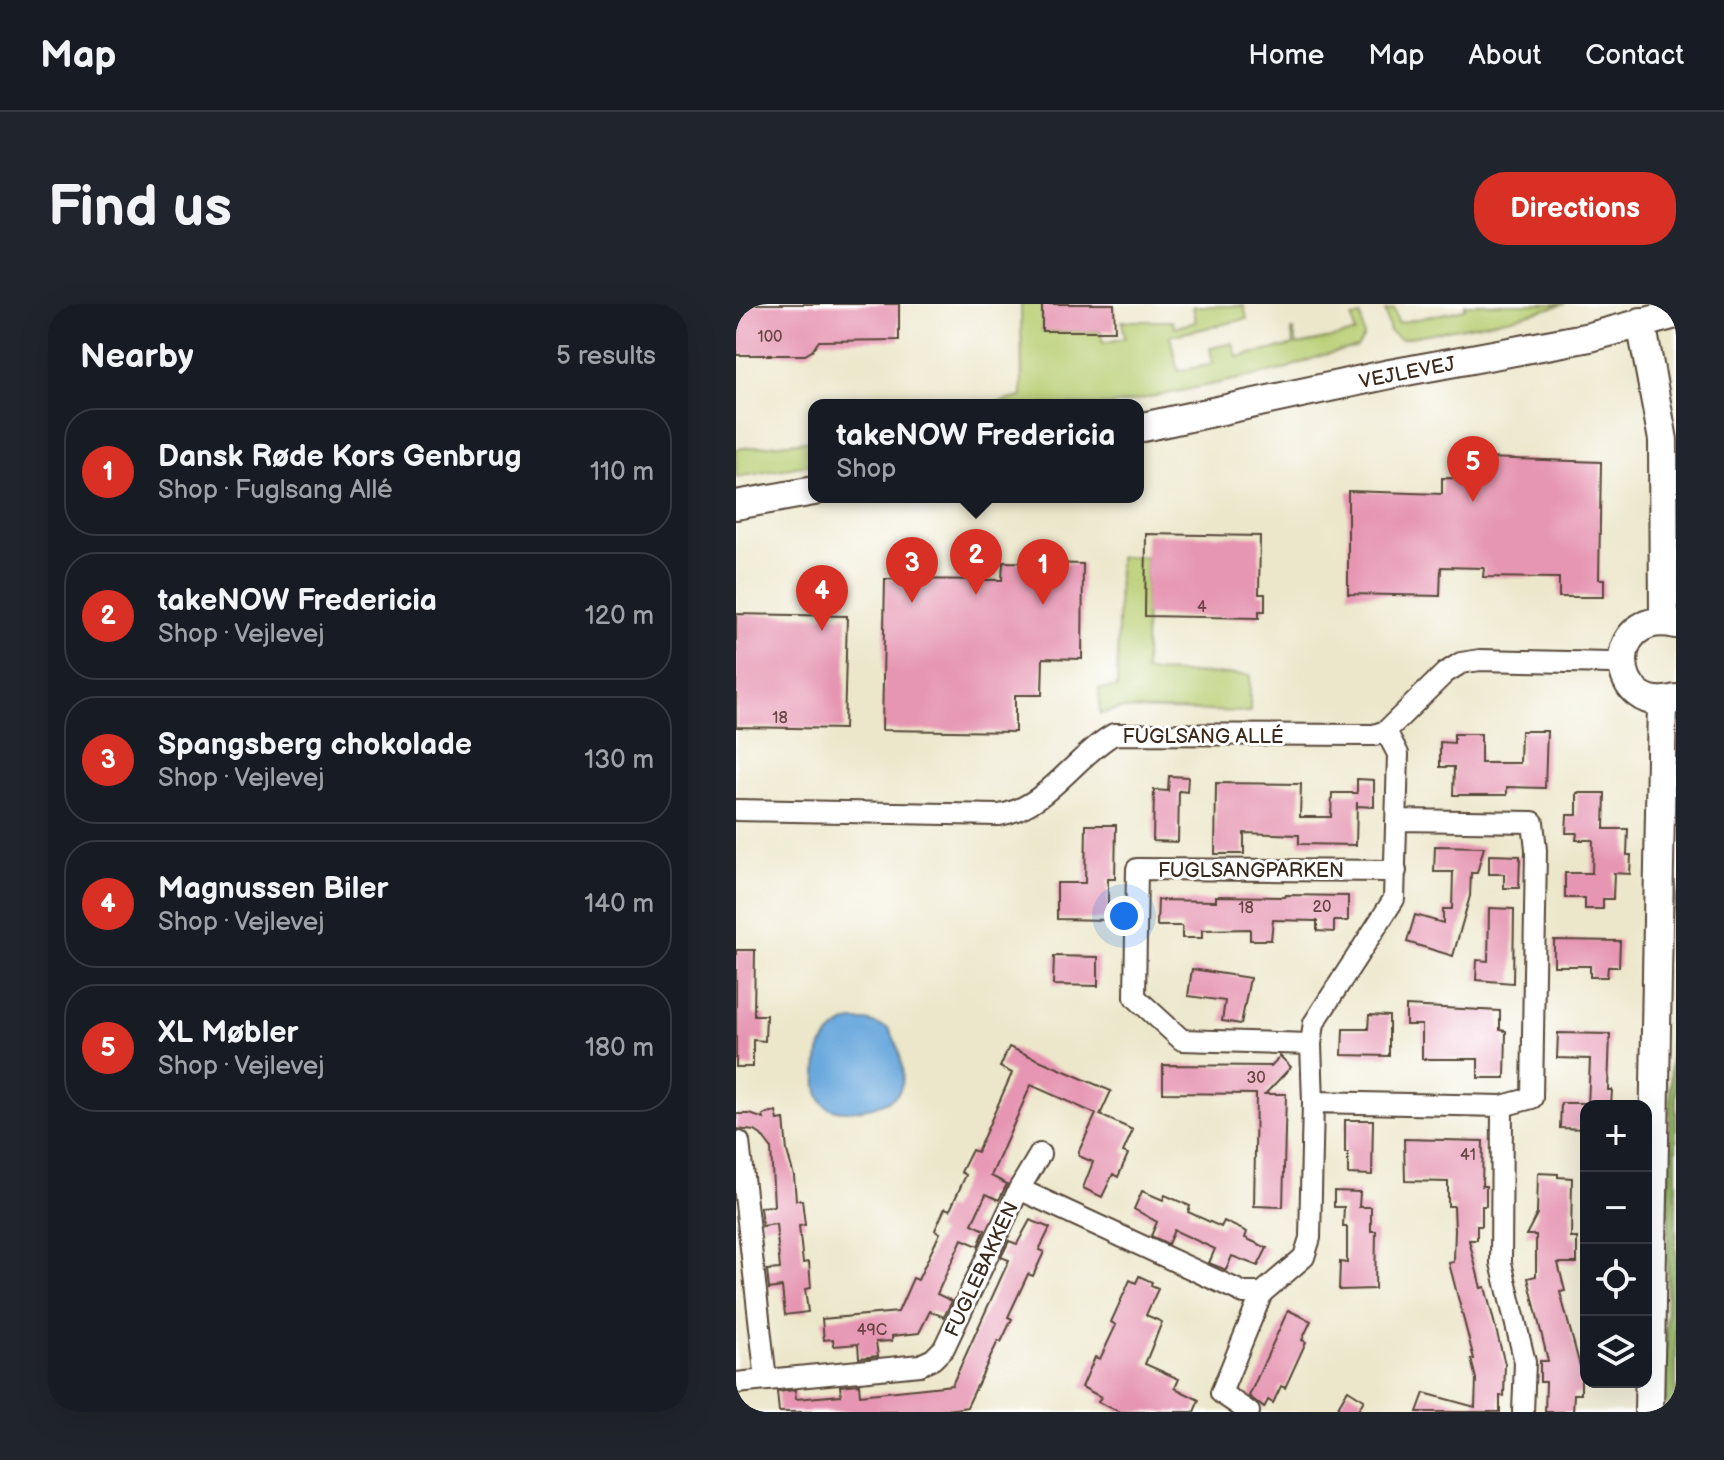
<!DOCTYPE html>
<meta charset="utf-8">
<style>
body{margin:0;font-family:"Balsamiq Sans",sans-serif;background:#20242c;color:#f1f3f6}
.controls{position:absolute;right:24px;bottom:24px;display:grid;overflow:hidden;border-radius:16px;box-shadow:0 8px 32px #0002}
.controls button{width:72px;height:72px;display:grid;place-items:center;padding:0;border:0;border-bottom:2px solid #363941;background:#171b24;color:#f1f3f6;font:40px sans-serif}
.you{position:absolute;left:388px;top:612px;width:28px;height:28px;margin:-20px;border:6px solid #fff;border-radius:50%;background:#1a73e8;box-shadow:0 0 0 12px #1a73e833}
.badge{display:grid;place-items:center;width:52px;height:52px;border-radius:50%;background:#d93025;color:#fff;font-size:26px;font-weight:700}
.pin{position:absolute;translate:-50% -66px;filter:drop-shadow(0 2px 4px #0008)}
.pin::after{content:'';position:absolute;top:42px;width:28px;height:24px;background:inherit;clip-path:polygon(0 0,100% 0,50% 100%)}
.popup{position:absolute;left:72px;top:95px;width:336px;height:104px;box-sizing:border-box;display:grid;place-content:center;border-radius:16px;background:#171b24;filter:drop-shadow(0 2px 6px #0005);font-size:26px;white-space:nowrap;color:#9ea1a6}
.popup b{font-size:30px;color:#f1f3f6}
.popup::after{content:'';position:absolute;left:50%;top:100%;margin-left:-16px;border:16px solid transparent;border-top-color:#171b24}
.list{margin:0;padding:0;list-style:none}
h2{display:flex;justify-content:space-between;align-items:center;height:104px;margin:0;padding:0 32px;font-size:34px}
h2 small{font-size:26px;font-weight:400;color:#9ea1a6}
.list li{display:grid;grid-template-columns:52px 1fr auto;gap:24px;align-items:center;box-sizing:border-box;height:128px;margin:0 16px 16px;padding:0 16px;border:2px solid #363941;border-radius:32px}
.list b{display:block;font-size:30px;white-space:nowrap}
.list p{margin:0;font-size:26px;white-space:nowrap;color:#9ea1a6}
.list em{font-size:26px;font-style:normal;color:#9ea1a6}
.icon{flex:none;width:44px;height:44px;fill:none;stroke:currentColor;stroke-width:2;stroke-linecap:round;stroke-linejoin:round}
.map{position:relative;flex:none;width:940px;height:1108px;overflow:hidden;border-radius:32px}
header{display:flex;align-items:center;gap:48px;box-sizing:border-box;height:112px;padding:0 40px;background:#171b24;border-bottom:2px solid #363941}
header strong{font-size:38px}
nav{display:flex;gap:44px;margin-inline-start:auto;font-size:28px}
.intro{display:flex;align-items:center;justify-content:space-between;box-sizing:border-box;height:192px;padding:0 48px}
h1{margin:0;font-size:56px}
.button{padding:20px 36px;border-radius:32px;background:#d93025;color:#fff;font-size:28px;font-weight:700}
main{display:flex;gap:48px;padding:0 48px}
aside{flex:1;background:#171b24;border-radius:32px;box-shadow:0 8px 32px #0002}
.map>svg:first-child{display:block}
.green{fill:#b8ce72;stroke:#7a7c48;stroke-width:2}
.forest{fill:#92b164;stroke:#666e41;stroke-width:2}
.water{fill:#6ba9dd;stroke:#536a7e;stroke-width:2}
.building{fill:#e696b2}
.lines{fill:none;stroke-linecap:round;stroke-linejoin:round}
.street-casing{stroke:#564638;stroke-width:24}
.secondary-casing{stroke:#564638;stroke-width:32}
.street{stroke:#fff;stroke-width:20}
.secondary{stroke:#fff;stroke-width:28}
.labels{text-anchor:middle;stroke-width:6;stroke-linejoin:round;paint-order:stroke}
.number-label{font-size:16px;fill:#664543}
.street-label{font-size:20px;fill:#3b2a1e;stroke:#fff}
</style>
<header>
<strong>Map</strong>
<nav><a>Home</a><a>Map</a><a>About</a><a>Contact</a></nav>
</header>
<div class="intro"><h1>Find us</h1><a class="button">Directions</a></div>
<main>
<aside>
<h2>Nearby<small>5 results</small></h2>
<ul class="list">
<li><span class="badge">1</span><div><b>Dansk Røde Kors Genbrug</b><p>Shop · Fuglsang Allé</p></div><em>110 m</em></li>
<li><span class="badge">2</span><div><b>takeNOW Fredericia</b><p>Shop · Vejlevej</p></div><em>120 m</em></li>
<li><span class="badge">3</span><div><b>Spangsberg chokolade</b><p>Shop · Vejlevej</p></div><em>130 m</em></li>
<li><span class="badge">4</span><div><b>Magnussen Biler</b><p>Shop · Vejlevej</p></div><em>140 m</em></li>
<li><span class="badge">5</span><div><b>XL Møbler</b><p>Shop · Vejlevej</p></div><em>180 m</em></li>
</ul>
</aside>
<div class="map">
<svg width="940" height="1108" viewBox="0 0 940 1108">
<rect width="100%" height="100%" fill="#fff"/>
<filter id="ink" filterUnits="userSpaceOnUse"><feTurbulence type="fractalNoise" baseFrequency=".0125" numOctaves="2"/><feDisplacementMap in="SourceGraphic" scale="16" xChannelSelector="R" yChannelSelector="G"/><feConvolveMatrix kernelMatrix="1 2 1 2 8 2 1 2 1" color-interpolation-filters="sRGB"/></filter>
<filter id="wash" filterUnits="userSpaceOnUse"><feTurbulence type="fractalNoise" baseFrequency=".006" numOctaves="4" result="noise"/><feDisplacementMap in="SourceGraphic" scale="32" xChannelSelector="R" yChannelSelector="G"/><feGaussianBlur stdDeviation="1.8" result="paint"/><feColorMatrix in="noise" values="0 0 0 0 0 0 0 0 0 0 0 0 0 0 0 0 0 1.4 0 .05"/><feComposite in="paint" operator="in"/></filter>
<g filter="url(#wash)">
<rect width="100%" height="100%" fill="#ece7cb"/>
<path class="green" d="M285 0H306V27H364L367 39 389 34 386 17H436L439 23 460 18 457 2H508L511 15 434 32 442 67 477 60 474 44 497 39 501 53 558 41 555 26H557L561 41 619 29 616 14 625 12 628 33 621 43 584 52 546 66 377 101H250L286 93Z
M729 0H829L776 14 664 35 654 28 649 7 658 5 662 19 729 5Z
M78 136V160L0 173V145Z
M383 253H410L409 368 514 371V408L384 405 364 410 363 385 381 384Z"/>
<path class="forest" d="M940 572V1108H929L937 616Z"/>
<path class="water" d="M116 717H131L152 724C162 737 173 774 162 789 151 804 98 815 87 799 78 786 81 772 82 757 84 737 98 723 116 717Z"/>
<g id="blocks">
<path class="building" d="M0 0H163V36L83 37 76 47 69 51H0Z
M306 0H378L379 27H306Z
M750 154 865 158 863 275H868V293H823V274L747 273 748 264 705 263 704 292 612 290V187L706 190V174L749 175Z
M410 230 524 232 523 290H529V307H523V314L409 312Z
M267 258 347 260 346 355 307 354 306 391H279V428L146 426 149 275 266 276Z
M0 310 111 312 108 425 0 423Z
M785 427H811L809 484 771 483V491H717L718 463H704V438L718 439V430H745V459H784Z
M433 472 452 473 451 488 443 487 442 538 417 537 418 486 432 487Z
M621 475 638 476V503L621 502V498L620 541 563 540V531L508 529V550H479L480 479 565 480 564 513H595L596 489H621Z
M841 489H869L868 525H892L891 551H895L894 570 878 569 877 595H867V605H849V594H829V569H856L857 536H840L841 529H830L831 511H841Z
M350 521H380L379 575H372V616L321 615V579H349Z
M699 542 748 543 741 569H735L734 592 717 652 671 638 679 611 707 619V605H716L717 568H698Z
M753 551 784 552 783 584H768V570H753Z
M550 591 612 592V617H598V628L581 627V617L537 616 535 636H514V625L466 626V634H446V622H421L422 596 480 597V592L549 593Z
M753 604 778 605 777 679 740 676 741 656 752 657Z
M818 636 884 637 883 663H872L871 673H854V662H818Z
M0 646H19L18 711H30L29 737 17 736V763H0Z
M318 652 362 653V682L317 681Z
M456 665 514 674 505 720 486 717 489 697 452 692Z
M670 702 764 707V726L770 727 769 774H742V755H686V721H670Z
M633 711 653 712V752L606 751 607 725H632Z
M822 729 874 730 872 786H876L875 802H852L854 755 821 754Z
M273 743 375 787 364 811 397 826 387 848 392 850 382 873 377 870 366 893 347 884 357 858 343 852V847L360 810 295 781 255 872 271 880 263 896 250 890 236 920 249 926 242 942 226 935 201 990 216 997 208 1013 194 1007 183 1029 156 1032V1037L140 1038 142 1052 123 1054 122 1040 98 1042 97 1035 88 1036 86 1015 162 1008 177 974 182 976 204 929 199 926 209 904 214 906 230 871 225 868 236 846 241 848 276 769 264 763Z
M544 752 555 763 529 790H550L547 903 518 902 520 790 427 789V761L535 762Z
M825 799H850V825L824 824Z
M40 808 42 816 48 815 51 847 58 872 60 896H66L69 921 63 922 67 959 73 958 75 984 69 985 72 1008 49 1011 46 983 33 985 31 966 44 965 40 920 26 922 24 903 38 902 35 844 25 831 19 827 0 825V810H14L28 815 27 811Z
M609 816H637L636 871 612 870V849H609Z
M668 835 747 837 746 882H750V902H746V922H741V936H733L745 984 749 983 769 1060 768 1092H764V1108H681L688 1089 739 1103 740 1075 735 1055H738L713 959 718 958 719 926 718 902H712V878L669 877Z
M802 869 822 870V873L836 874 835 934H841V959H822L829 987 824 988 845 1066V1090H838L837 1108H809L810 1078H804V1057H812L792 974 800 972V931H790L801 910Z
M406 887 427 896 429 891 454 902 452 908 485 923 488 917 511 928 509 934 531 944 522 962 496 952 490 966 473 959 479 945 438 926 432 940 415 932 421 918 398 905Z
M598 887 624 888 623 903H635V927H640L639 985 603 986 604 958 611 959V923H607L608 903H598Z
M294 916 314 924 303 946 308 948 297 972 292 970 272 1013 276 1015 265 1038 262 1037 231 1103 199 1108H43L41 1088 59 1086 60 1095 105 1091 104 1082 123 1080 124 1091 216 1081 273 956 265 953 273 937 281 940Z
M403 972 416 978 415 982 422 985 410 1011 426 1018 409 1060 443 1075 439 1084 463 1096 458 1108H384L362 1098 365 1093 346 1083 359 1053 364 1055 380 1021 375 1018 394 976 400 979Z
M552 1006 575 1017 566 1036 570 1038 549 1084 545 1082 537 1099 532 1096 528 1104 513 1092Z
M612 1086 628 1096 621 1108H599Z"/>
</g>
</g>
<g filter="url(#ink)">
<use href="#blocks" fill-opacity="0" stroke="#564638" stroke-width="2"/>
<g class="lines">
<g class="street-casing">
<path id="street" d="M0 506 263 511C310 504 338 453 378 430L638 431 650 427 709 369 725 359 744 356 874 359
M575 740 446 736 399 693 401 565 660 567
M577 798 766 802 796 794 800 546 797 518 662 516
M766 802 765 959 789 1058 787 1108
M3 838 30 1076
M283 885 508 989H526L568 953 574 934 577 798 575 740 578 719 658 595 662 450 650 427
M0 1079 184 1061 197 1055 208 1044 283 885 304 850
M513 1108 485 1089 526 989"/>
</g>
<g class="secondary-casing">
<path id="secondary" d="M905 18 927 136 928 317
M402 124 654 70 854 33 940 10
M0 201 78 187
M940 320C866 304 873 414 940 395
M913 1108 926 398"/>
</g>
<use href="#street" class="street"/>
<use href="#secondary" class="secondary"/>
</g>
</g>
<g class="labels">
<g class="number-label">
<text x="34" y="38">100</text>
<text x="466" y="308">4</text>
<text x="44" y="419">18</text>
<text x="586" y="608">20</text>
<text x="510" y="609">18</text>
<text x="520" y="779">30</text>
<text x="732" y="856">41</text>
<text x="136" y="1031">49C</text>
</g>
<g class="street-label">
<text transform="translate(671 68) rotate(-11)" y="7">VEJLEVEJ</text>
<text x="467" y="439">FUGLSANG ALLÉ</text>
<text x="515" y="573">FUGLSANGPARKEN</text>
<text transform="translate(245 965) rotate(-65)" y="7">FUGLEBAKKEN</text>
</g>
</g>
</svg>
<div class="controls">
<button>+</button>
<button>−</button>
<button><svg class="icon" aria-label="locate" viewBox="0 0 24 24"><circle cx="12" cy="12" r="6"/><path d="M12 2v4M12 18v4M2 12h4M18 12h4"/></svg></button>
<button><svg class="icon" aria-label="layers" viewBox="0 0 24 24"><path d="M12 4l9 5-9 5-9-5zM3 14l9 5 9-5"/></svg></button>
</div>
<div class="you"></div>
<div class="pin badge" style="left:307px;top:301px">1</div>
<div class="pin badge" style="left:240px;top:291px">2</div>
<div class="popup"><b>takeNOW Fredericia</b>Shop</div>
<div class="pin badge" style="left:176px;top:299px">3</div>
<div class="pin badge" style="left:86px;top:327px">4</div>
<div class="pin badge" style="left:737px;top:198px">5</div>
</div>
</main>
